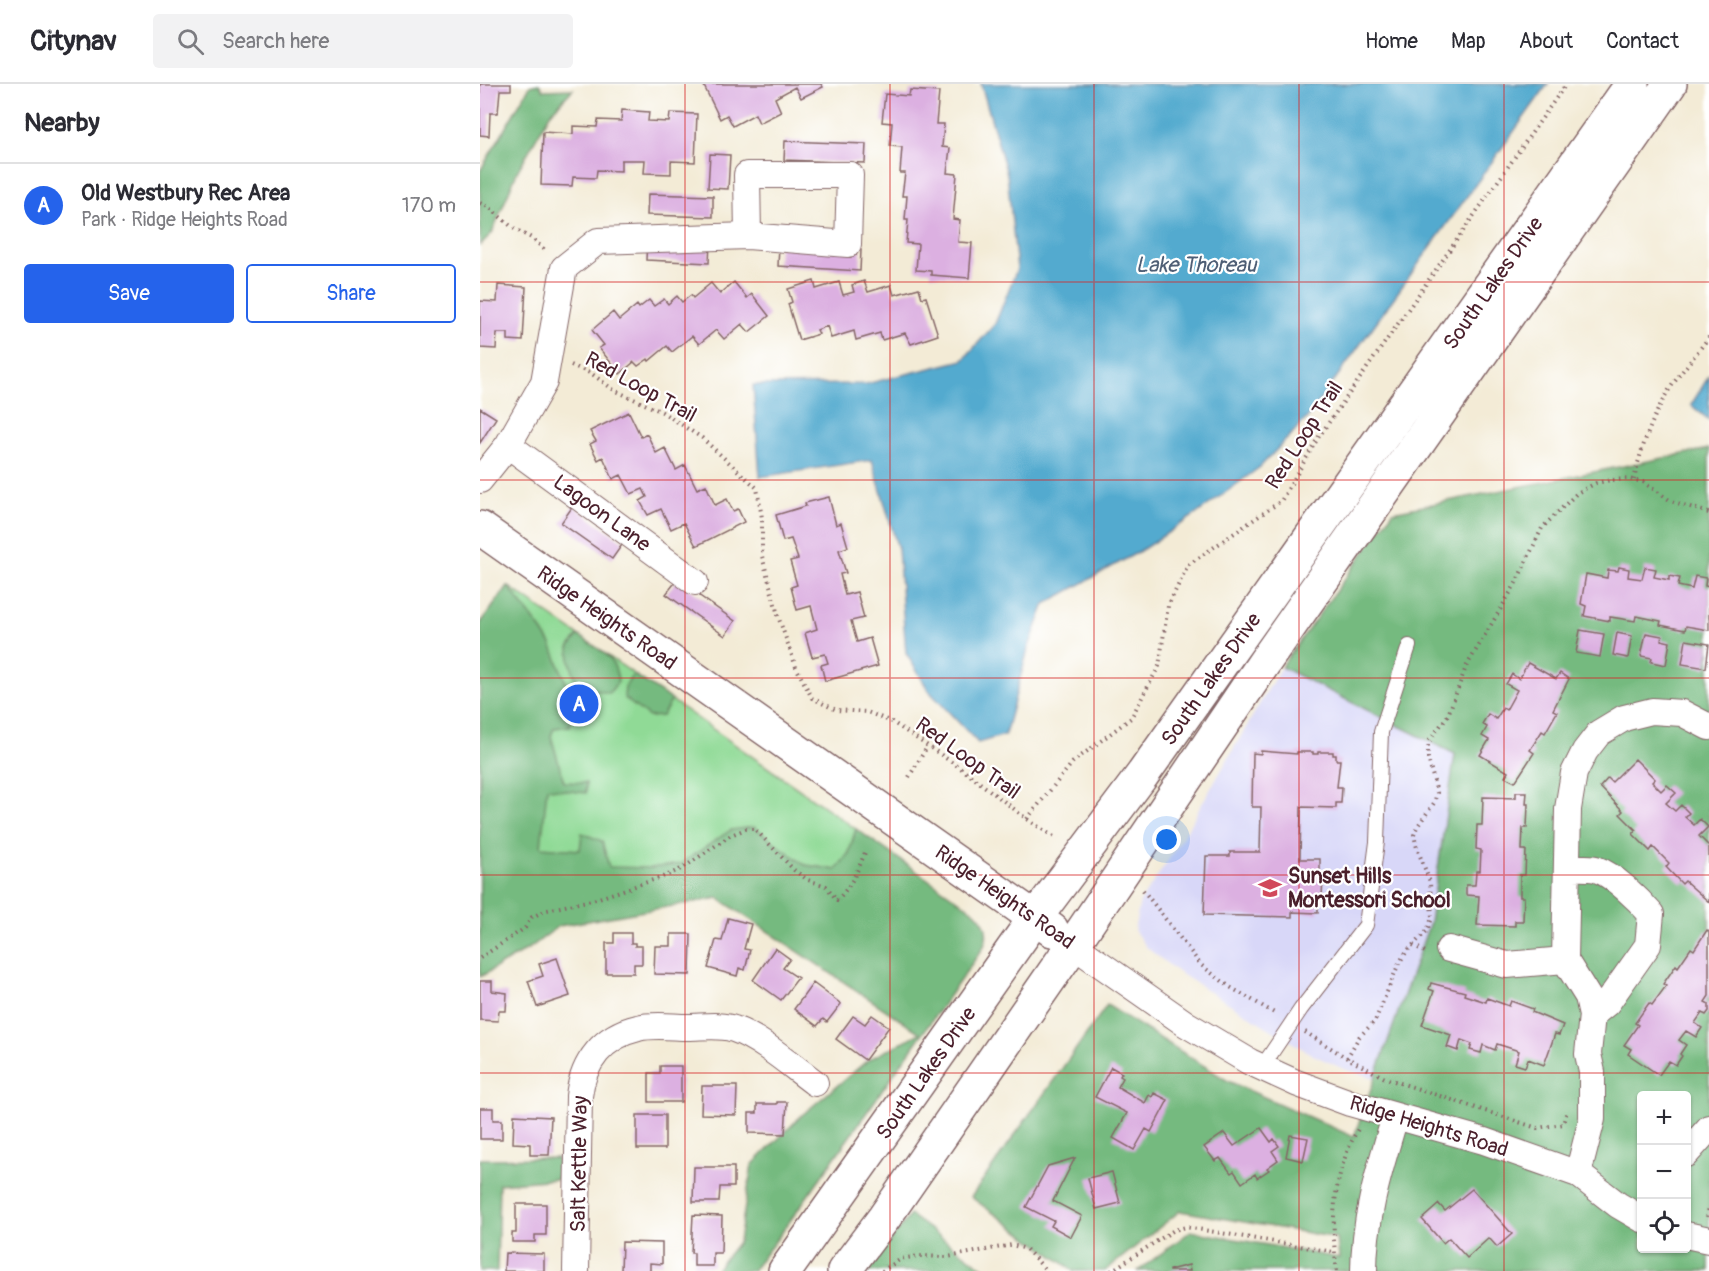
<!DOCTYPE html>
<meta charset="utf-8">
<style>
body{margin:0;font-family:Pangolin,sans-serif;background:#f2f2f3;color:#2b2b33}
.controls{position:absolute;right:18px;bottom:18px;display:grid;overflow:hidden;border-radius:6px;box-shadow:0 2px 4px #0004}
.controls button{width:54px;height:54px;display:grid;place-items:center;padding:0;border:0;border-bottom:2px solid #e1e1e2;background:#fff;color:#2b2b33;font:30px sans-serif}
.you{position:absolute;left:687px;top:756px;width:21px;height:21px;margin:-15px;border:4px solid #fff;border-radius:50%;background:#1a73e8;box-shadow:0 0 0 9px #1a73e833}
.badge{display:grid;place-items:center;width:39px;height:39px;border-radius:50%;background:#2563eb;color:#fff;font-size:20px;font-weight:700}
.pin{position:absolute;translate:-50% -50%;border:3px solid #fff;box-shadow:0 2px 6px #0006}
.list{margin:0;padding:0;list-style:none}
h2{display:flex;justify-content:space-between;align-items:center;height:78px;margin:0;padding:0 24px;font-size:26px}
h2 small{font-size:20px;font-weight:400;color:#7c7c81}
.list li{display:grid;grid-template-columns:39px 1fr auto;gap:18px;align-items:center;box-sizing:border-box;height:84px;padding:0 24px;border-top:2px solid #e1e1e2}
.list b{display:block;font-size:22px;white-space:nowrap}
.list p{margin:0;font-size:20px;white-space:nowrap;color:#7c7c81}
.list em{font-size:20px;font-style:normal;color:#7c7c81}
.actions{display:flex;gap:12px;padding:18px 24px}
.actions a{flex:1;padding:14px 0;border:2px solid #2563eb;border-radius:6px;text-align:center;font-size:21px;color:#2563eb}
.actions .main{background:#2563eb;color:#fff}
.icon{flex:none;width:33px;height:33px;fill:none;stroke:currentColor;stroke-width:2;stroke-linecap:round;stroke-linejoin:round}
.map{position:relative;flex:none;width:1229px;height:1187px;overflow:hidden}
header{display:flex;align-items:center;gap:36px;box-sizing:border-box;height:84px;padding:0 30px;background:#fff;border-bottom:2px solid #e1e1e2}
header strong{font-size:28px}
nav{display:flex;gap:33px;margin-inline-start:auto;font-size:21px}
.search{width:420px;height:54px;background:#f2f2f3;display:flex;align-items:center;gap:15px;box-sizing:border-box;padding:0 21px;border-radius:6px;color:#7c7c81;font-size:22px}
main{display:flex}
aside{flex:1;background:#fff}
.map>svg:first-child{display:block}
.built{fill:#d8d7f8}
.green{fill:#90da96;stroke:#6d7c60;stroke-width:1.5}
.forest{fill:#74ba7f;stroke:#5f6c55;stroke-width:1.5;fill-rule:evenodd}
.water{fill:#52aacf;stroke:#4e647d;stroke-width:1.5}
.building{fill:#dcb0e1}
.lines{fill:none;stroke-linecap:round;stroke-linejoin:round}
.lane-casing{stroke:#856667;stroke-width:16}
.street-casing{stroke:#856667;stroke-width:28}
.secondary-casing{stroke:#856667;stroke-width:36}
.path{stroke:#856667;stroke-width:4;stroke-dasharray:1.5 4.5;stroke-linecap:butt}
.lane{stroke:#fff;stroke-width:14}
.street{stroke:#fff;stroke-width:26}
.secondary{stroke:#fff;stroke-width:33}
.grid{fill:none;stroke:#d62828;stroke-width:1.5;stroke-opacity:0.55}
.labels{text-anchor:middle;stroke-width:4.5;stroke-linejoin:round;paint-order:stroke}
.street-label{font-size:21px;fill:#4a1f2b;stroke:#fff}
.poi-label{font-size:21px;font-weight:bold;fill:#4a1f2b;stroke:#fff;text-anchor:start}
.water-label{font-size:22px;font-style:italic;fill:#4e5e75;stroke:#fff}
</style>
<header>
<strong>Citynav</strong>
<div class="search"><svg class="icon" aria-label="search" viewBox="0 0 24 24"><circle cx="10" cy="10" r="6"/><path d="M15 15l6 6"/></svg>Search here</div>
<nav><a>Home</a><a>Map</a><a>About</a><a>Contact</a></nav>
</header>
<main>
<aside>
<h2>Nearby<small></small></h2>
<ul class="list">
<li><span class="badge">A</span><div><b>Old Westbury Rec Area</b><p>Park · Ridge Heights Road</p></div><em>170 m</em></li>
</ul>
<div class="actions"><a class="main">Save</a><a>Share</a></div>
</aside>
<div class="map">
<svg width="1229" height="1187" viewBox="0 0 1229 1187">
<rect width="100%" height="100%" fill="#fff"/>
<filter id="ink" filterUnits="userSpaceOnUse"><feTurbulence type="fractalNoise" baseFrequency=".0167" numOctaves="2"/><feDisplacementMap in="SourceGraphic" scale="12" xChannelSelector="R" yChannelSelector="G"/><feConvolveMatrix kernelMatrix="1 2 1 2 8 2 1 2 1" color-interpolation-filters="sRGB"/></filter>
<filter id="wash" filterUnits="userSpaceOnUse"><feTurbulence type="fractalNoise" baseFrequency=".008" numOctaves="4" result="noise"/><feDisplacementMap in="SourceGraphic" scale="24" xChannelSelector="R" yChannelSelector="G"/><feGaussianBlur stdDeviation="1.35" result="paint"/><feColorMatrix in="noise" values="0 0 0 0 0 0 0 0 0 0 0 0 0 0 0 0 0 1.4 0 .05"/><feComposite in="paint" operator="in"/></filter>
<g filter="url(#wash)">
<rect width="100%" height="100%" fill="#f3ebd6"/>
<path class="built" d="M801 583 975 670 950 838 895 994 864 985 831 970 698 888 667 864 654 846 660 818 697 763Z"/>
<path class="green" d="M28 502 376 745 369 769 356 786 325 781 306 769 238 814 0 851V540Z"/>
<path class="forest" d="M59 0 63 6 93 5 70 30 37 88 12 149 0 161V87L50 2Z
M1229 365V1187H658L711 1147 859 1174 857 1154 700 1127 625 1187H594L491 1113 627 921 748 997 874 1053 950 838 975 670 801 583 913 428ZM1162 1012H1206V1164H1162Z
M28 502 61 545 71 560 86 599 92 623 90 642 74 644 71 652 84 698 106 699V709L67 704 61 763 100 766 102 749 122 757 129 783 171 784 200 780 251 746 274 743 325 781 356 786 369 769 376 745 495 828C506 838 510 850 503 864L300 1151 272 1187H235L259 1157 272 1081 322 1031 388 976 440 949 238 814 79 842 51 863 0 893V540Z
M98 551C119 566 136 570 138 598L129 609 105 604 95 594 90 577 89 564Z
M153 590 192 616 182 632 169 633 144 614 145 603Z
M77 1074V1095L19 1100 17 1187H0V1075Z
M430 1131 508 1187H387Z"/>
<path class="water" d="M501 0H1068L828 333 780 383 715 431 660 467 565 520 548 565 525 651 498 659 449 607 426 569 418 465 392 376 280 393 273 301 386 300 483 276 515 240 537 185 527 90Z
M1229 292V336L1211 321Z"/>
<g id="blocks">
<path class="building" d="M0 0H31V6H20L18 29H10L9 52 0 51Z
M223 0H341L343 3 321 14 315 3 295 14 301 28 279 39 275 30 253 42 247 31 240 35Z
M430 6 459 8 456 40H464L462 63 470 64 467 89 477 90 473 135 480 136 478 158 492 159 489 194 451 191V187L436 186 438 160 426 159 428 136H425L427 112H422L425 89H420L422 63 410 62 412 39 402 38 405 10 429 12Z
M142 26 169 28 168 37 189 38 190 29 217 30 215 78 191 77V90L164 89 165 76H141V87L117 86 116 94 93 93 92 102 61 101 63 48 93 50V42L117 43 118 36 141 37Z
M305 57 386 60 385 79 304 76Z
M230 70 250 71 248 105 228 104Z
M168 110 233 112V133L167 131Z
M167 156 230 159 229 179 166 176Z
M299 162 381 166 380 187 298 182Z
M334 197 336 205 359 198 363 211 374 208 372 201 384 197 388 208 411 201 414 211 439 204 442 214 446 213 458 251 431 260 425 249 402 256 400 249 376 256 374 247 351 254 347 242 337 246 339 250 319 256 308 220 312 218 308 205Z
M254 198 267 214 272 210 289 232 269 248 262 240 244 255 236 246 219 260 212 252 192 268 187 262 169 277 168 275 158 282 154 278 140 290 119 264 124 261 112 246 133 228 139 236 157 221 159 224 169 216 174 222 184 215 188 220 197 212 202 218 211 211 213 214 231 199 240 210Z
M18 201 46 203 43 257 28 256V249H17L16 265 0 264V217L17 218Z
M0 324 16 334 0 359Z
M149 328 161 353 167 350 176 369 185 364 196 386 205 381 217 405 226 401 235 421 247 415 253 427 258 425 264 438 216 462 204 439 191 445 181 425 168 431 160 417 167 413 163 405 151 410 141 391 133 395 123 373 118 376 110 360 116 357 110 347Z
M349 413 356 441 361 439 368 463 359 466 366 489 360 490 365 511 377 508 384 534 371 537 377 558 390 554 398 582 345 597 341 581 348 579 345 570 332 573 325 549 337 545 331 522 317 526 311 503 317 501 310 477 318 475 311 455 303 457 296 431 326 422 325 419Z
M93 422 144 458 132 475 81 439Z
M1139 483 1149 485 1148 493 1162 495 1165 483 1176 485 1174 493 1189 496V492L1200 494 1198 502 1212 505 1215 492 1226 494 1225 502 1229 503V546L1206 542 1205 546 1180 541 1181 537 1156 532 1155 537 1130 533V537L1104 532 1106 522 1101 520 1106 490 1127 494 1128 486 1138 487Z
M197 496 255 537 245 552 186 510Z
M1100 546 1124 550 1120 573 1096 569Z
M1137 549 1152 552 1148 574 1133 571Z
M1166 549 1182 552 1181 556 1190 558 1186 581 1171 578 1172 574 1161 572Z
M1206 556 1229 560 1226 584 1202 580Z
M1048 579 1076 595 1080 589 1089 595 1073 626 1077 628 1065 649 1062 647 1050 666 1054 669 1035 698 1025 693 1028 688 1000 671 1009 656 1002 652 1007 643 1002 640 1008 630 1016 635 1023 624 1026 626 1037 606 1026 600 1032 590 1039 595Z
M781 667 817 670V668H833V670H838V668H853V671H856V676H860L857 703H862L861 719H856V724L821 723 820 775H840V794H843L842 812 838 811V829L812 828V833L724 831 726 772H750V768H780L781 723H772L773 669 781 670Z
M1155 675 1175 695 1172 698 1181 707 1187 701 1196 709 1186 719 1195 727 1201 721 1209 729 1205 733 1214 741 1220 735 1228 743 1219 752 1229 762V818L1205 797 1202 800 1186 783 1189 779 1173 763 1170 767 1153 750 1156 746 1140 730 1143 727 1120 703 1128 694 1132 698Z
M1036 708H1047L1046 720H1048L1047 744H1043L1042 766H1046L1045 791H1040V813H1044L1043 837H1035V842L997 841 999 812 986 811V801H995L996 787H1000L1001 766 996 765 997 741H1002L1003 713 1036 714Z
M248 834 271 840 264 865 270 866 265 886 259 884 257 892 228 884 236 856 242 857Z
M1227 846 1229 848V912L1225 918 1229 920V927L1226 931 1222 929 1215 939 1222 944 1216 953 1206 947 1199 956 1206 961 1200 970 1202 972 1196 981 1189 977 1179 991 1148 970 1151 965 1144 961 1158 941 1155 939 1169 919 1172 921 1186 902 1183 900 1196 881 1198 883 1211 864 1214 866Z
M134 849H151V859H155V862H162V880H154V889H126V859H134Z
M191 850H211L210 891 174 890 175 862H191Z
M295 864 310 875 303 884 318 894 301 916 273 896Z
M77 874 90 912 57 923 48 897 63 892 59 880Z
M0 897H12V907L27 909 26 927H19L18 937 0 936Z
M333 899 361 920 347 938 343 935 337 942 314 925Z
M951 899 985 908 984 911 1006 918 1007 914 1029 922 1031 917 1053 925 1052 928 1083 941 1079 951 1075 950 1064 981 1048 975 1045 983 1035 980 1039 967 1017 960 1015 966 1003 961 1001 969 990 966 992 960 981 956 978 967 967 963 971 951 942 941 954 907 949 905Z
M392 931 409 943 385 976 356 955 373 932 385 940Z
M180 982H201V1018H169V989H180Z
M631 983 642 989 640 992 643 994 638 1003 665 1019 669 1011 672 1013 674 1009 688 1016 671 1048 666 1045 654 1066 633 1054 647 1029 615 1013Z
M222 1002H257L256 1031 221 1030Z
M297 1018H307L305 1050 269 1049V1029H277V1020H297Z
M0 1024H13V1036H22V1055H0Z
M34 1031 71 1033 69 1071H50V1060L33 1059Z
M157 1031H185V1065H157Z
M781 1044 791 1058 794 1055 799 1062 792 1067 798 1076 787 1084 789 1086 777 1094 775 1090 762 1099 754 1087 751 1089 740 1074 735 1077 724 1063 744 1049 754 1062Z
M810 1051 828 1054 823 1077 806 1073Z
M595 1074 573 1117 602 1132 591 1153 571 1142 574 1137 546 1123 568 1082Z
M214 1083H254V1103H240L239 1118H213Z
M632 1088 640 1119 616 1125 608 1094Z
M992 1105 1032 1150 1017 1163 1009 1154 987 1174 969 1154 963 1159 942 1135 959 1120 965 1127Z
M36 1120H66V1151H55V1158H32V1149H36Z
M213 1131 242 1132 241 1169H233V1182H214V1169H211Z
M142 1158 182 1159V1180L170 1179V1187H141Z
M25 1169 64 1170V1187H24Z
M709 1181 710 1187H689V1186Z"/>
</g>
</g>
<g filter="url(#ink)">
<use href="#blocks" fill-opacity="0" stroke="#856667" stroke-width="1.5"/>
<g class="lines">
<g class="lane-casing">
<path id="lane" d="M782 983 821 925 886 841 897 758 901 648 929 562"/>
</g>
<g class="street-casing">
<path id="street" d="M28 361 215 498
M0 396 28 361 64 298 84 184 118 157 268 152 368 160 370 91H267L268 152
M1087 784C1096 784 1108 783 1116 785 1134 791 1159 816 1171 830L1168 861 1127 919 1112 931
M593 861 706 940 770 978 816 999 870 1019 1004 1057 1098 1090 1138 1121 1162 1135
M969 865 1027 881 1085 876
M1206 1070 1229 1044
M1098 1090 1112 1035V988L1108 970 1112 931 1108 913 1085 876 1088 725 1094 689 1105 667 1119 649 1144 634 1172 627 1202 629 1229 643
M1206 1151 1229 1156
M96 1187 99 1012C103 978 123 952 158 944 173 940 192 943 208 943 222 943 241 940 254 945 280 954 312 982 335 999
M884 1187C884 1133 900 1084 915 1033"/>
</g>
<g class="secondary-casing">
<path id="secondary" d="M0 444 572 846
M305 1187 555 834 663 690 1152 0
M364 1187 404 1134 593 861 786 576 1190 0"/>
</g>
<path class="path" d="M0 119 11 125 33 144 53 155 67 168
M91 281 112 290 134 306 182 328 222 354 277 404 282 434V472L299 535 316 583 332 614 356 626 387 628 412 638 482 685 547 735 574 753
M1154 396C1160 367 1172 334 1187 309 1199 290 1215 272 1229 253
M429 693 447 663
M547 735 593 678 651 634 679 582 688 522 708 481 801 417 838 354 1086 0
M663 806 721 881 750 903 796 930
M933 861 947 869
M0 874 45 844 52 833 67 826 116 815 188 791 203 784 251 751 266 745H275L314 786 328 796 346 802 357 816C372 801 378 786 386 766
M825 948 867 974 905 994 1057 1044 1083 1040 1087 1027
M867 974 879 953 895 937 919 879 927 867 947 847 952 834 950 798 937 764 934 751 937 743 954 719 957 709 948 674V659L968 631 986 583 1036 499 1062 444 1097 409 1116 399 1131 396 1149 395 1163 398 1191 417 1229 429
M1227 1133 1229 1123
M402 1187 421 1175 438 1172 468 1173 532 1161 546 1165 567 1187
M631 1187 694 1146 706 1143 854 1168
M857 1187C850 1138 853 1089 878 1045"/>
<use href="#lane" class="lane"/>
<use href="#street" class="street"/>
<use href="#secondary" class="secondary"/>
</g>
</g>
<path class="grid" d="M205 0V1187M410 0V1187M614 0V1187M819 0V1187M1024 0V1187M0 198H1229M0 396H1229M0 594H1229M0 791H1229M0 989H1229"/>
<defs>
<g id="school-bare" transform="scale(1.8)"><path d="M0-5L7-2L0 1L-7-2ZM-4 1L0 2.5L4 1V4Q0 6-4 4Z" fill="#d1495b" stroke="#fff" stroke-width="2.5" paint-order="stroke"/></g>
</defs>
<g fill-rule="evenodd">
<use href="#school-bare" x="790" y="804"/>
</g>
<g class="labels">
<g class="street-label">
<text transform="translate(1013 199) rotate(-55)" y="7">South Lakes Drive</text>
<text transform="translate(161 303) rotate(29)" y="7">Red Loop Trail</text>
<text transform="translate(824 351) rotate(-57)" y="7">Red Loop Trail</text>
<text transform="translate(122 429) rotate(36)" y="7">Lagoon Lane</text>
<text transform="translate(127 534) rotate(35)" y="7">Ridge Heights Road</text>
<text transform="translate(731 595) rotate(-55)" y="7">South Lakes Drive</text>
<text transform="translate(488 674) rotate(36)" y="7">Red Loop Trail</text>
<text transform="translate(525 813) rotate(35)" y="7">Ridge Heights Road</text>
<text transform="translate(446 989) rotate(-55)" y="7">South Lakes Drive</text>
<text transform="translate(949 1042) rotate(17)" y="7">Ridge Heights Road</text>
<text transform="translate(99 1080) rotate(-89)" y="7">Salt Kettle Way</text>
</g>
<g class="poi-label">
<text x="808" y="799">Sunset Hills<tspan x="808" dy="24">Montessori School</tspan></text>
</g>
<g class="water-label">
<text x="716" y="188">Lake Thoreau</text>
</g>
</g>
</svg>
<div class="controls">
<button>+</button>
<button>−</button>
<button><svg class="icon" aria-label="locate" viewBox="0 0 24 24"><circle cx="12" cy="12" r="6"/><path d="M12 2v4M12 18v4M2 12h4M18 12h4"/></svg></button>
</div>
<div class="you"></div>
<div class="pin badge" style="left:99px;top:620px">A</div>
</div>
</main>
